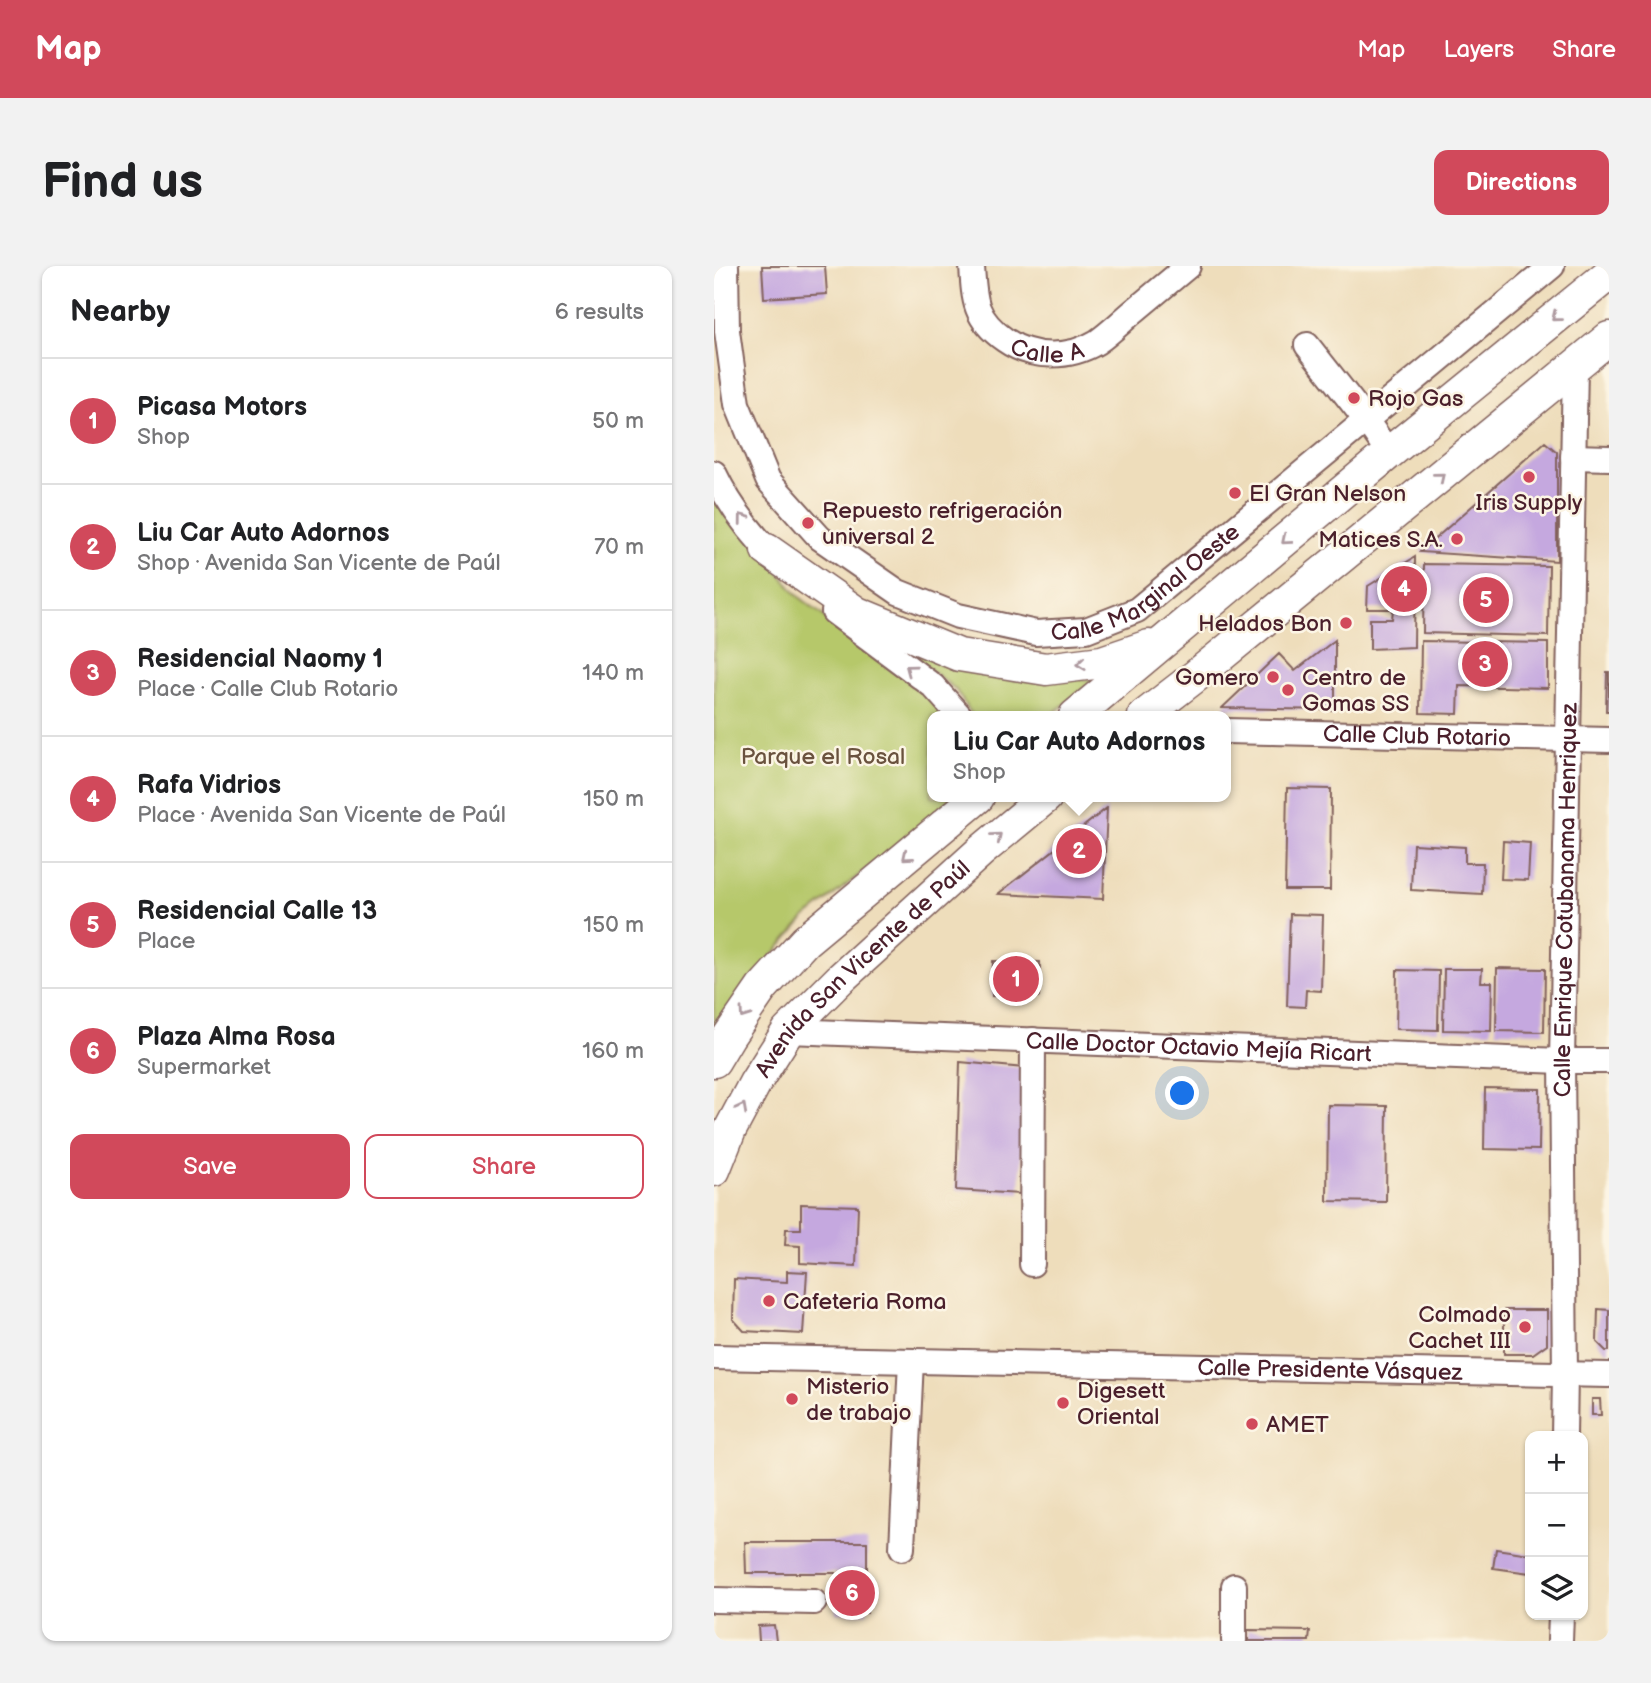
<!DOCTYPE html>
<meta charset="utf-8">
<style>
body{margin:0;font-family:"Balsamiq Sans",sans-serif;background:#f2f2f2;color:#202124}
.controls{position:absolute;right:21px;bottom:21px;display:grid;overflow:hidden;border-radius:14px;box-shadow:0 2px 5px #0004}
.controls button{width:63px;height:63px;display:grid;place-items:center;padding:0;border:0;border-bottom:2px solid #e0e0e0;background:#fff;color:#202124;font:35px sans-serif}
.you{position:absolute;left:469px;top:828px;width:24px;height:24px;margin:-18px;border:5px solid #fff;border-radius:50%;background:#1a73e8;box-shadow:0 0 0 10px #1a73e833}
.badge{display:grid;place-items:center;width:46px;height:46px;border-radius:50%;background:#d1495b;color:#fff;font-size:23px;font-weight:700}
.pin{position:absolute;translate:-50% -50%;border:4px solid #fff;box-shadow:0 2px 7px #0006}
.popup{position:absolute;left:213px;top:445px;width:304px;height:91px;box-sizing:border-box;display:grid;place-content:center;border-radius:14px;background:#fff;filter:drop-shadow(0 2px 5px #0005);font-size:23px;white-space:nowrap;color:#757577}
.popup b{font-size:26px;color:#202124}
.popup::after{content:'';position:absolute;left:50%;top:100%;margin-left:-14px;border:14px solid transparent;border-top-color:#fff}
.list{margin:0;padding:0;list-style:none}
h2{display:flex;justify-content:space-between;align-items:center;height:91px;margin:0;padding:0 28px;font-size:30px}
h2 small{font-size:23px;font-weight:400;color:#757577}
.list li{display:grid;grid-template-columns:46px 1fr auto;gap:21px;align-items:center;box-sizing:border-box;height:126px;padding:0 28px;border-top:2px solid #e0e0e0}
.list b{display:block;font-size:26px;white-space:nowrap}
.list p{margin:0;font-size:23px;white-space:nowrap;color:#757577}
.list em{font-size:23px;font-style:normal;color:#757577}
.actions{display:flex;gap:14px;padding:21px 28px}
.actions a{flex:1;padding:16px 0;border:2px solid #d1495b;border-radius:14px;text-align:center;font-size:24px;color:#d1495b}
.actions .main{background:#d1495b;color:#fff}
.icon{flex:none;width:38px;height:38px;fill:none;stroke:currentColor;stroke-width:2;stroke-linecap:round;stroke-linejoin:round}
.map{position:relative;flex:none;width:895px;height:1375px;overflow:hidden;border-radius:14px}
header{display:flex;align-items:center;gap:42px;box-sizing:border-box;height:98px;padding:0 35px;background:#d1495b;color:#fff}
header strong{font-size:33px}
nav{display:flex;gap:38px;margin-inline-start:auto;font-size:24px}
.intro{display:flex;align-items:center;justify-content:space-between;box-sizing:border-box;height:168px;padding:0 42px}
h1{margin:0;font-size:49px}
.button{padding:18px 32px;border-radius:14px;background:#d1495b;color:#fff;font-size:24px;font-weight:700}
main{display:flex;gap:42px;padding:0 42px}
aside{flex:1;background:#fff;border-radius:14px;box-shadow:0 2px 5px #0004}
.map>svg:first-child{display:block}
.green{fill:#b6c86b;stroke:#80744b;stroke-width:2}
.building{fill:#c5a8df}
.lines{fill:none;stroke-linecap:round;stroke-linejoin:round}
.minor-casing{stroke:#83625d;stroke-width:28}
.major-casing{stroke:#83625d;stroke-width:35}
.minor{stroke:#fff;stroke-width:24}
.major{stroke:#fff;stroke-width:32}
.oneway{stroke:#ae9aa0}
.poi-dot{fill:#d1495b;stroke:#fcf5e5;stroke-width:2.5}
.labels{text-anchor:middle;stroke-width:5;stroke-linejoin:round;paint-order:stroke}
.street-label{font-size:23px;fill:#4a1f2b;stroke:#fcf5e5}
.poi-label{font-size:23px;fill:#4a1f2b;stroke:#fcf5e5;text-anchor:start}
.park-label{font-size:23px;fill:#6a523e;stroke:#fcf5e5}
</style>
<header>
<strong>Map</strong>
<nav><a>Map</a><a>Layers</a><a>Share</a></nav>
</header>
<div class="intro"><h1>Find us</h1><a class="button">Directions</a></div>
<main>
<aside>
<h2>Nearby<small>6 results</small></h2>
<ul class="list">
<li><span class="badge">1</span><div><b>Picasa Motors</b><p>Shop</p></div><em>50 m</em></li>
<li><span class="badge">2</span><div><b>Liu Car Auto Adornos</b><p>Shop · Avenida San Vicente de Paúl</p></div><em>70 m</em></li>
<li><span class="badge">3</span><div><b>Residencial Naomy 1</b><p>Place · Calle Club Rotario</p></div><em>140 m</em></li>
<li><span class="badge">4</span><div><b>Rafa Vidrios</b><p>Place · Avenida San Vicente de Paúl</p></div><em>150 m</em></li>
<li><span class="badge">5</span><div><b>Residencial Calle 13</b><p>Place</p></div><em>150 m</em></li>
<li><span class="badge">6</span><div><b>Plaza Alma Rosa</b><p>Supermarket</p></div><em>160 m</em></li>
</ul>
<div class="actions"><a class="main">Save</a><a>Share</a></div>
</aside>
<div class="map">
<svg width="895" height="1375" viewBox="0 0 895 1375">
<rect width="100%" height="100%" fill="#fcf5e5"/>
<filter id="ink" filterUnits="userSpaceOnUse"><feTurbulence type="fractalNoise" baseFrequency=".0143" numOctaves="2"/><feDisplacementMap in="SourceGraphic" scale="14" xChannelSelector="R" yChannelSelector="G"/><feConvolveMatrix kernelMatrix="1 2 1 2 8 2 1 2 1" color-interpolation-filters="sRGB"/></filter>
<filter id="wash" filterUnits="userSpaceOnUse"><feTurbulence type="fractalNoise" baseFrequency=".00686" numOctaves="4" result="noise"/><feDisplacementMap in="SourceGraphic" scale="28" xChannelSelector="R" yChannelSelector="G"/><feGaussianBlur stdDeviation="1.57" result="paint"/><feColorMatrix in="noise" values="0 0 0 0 0 0 0 0 0 0 0 0 0 0 0 0 0 1.4 0 .05"/><feComposite in="paint" operator="in"/></filter>
<g filter="url(#wash)">
<rect width="100%" height="100%" fill="#edb"/>
<path class="green" d="M0 225 83 329 122 360 215 427 234 450H218V531H243L91 652 25 728 0 766Z
M193 385 297 414 381 413 336 450H259L241 423Z"/>
<g id="blocks">
<path class="building" d="M48 0H111L113 28 50 32Z
M831 176 843 186V295L706 286Z
M701 291 700 381 656 383V353H678L679 343H653L654 320Z
M710 298 835 300 834 370 709 367Z
M621 374V444L508 442 565 388 581 405Z
M707 375 834 377V422L745 420 744 448 706 447Z
M893 406H895V445H892Z
M573 522 617 523 616 624H571Z
M393 542 389 633 284 628Z
M789 575 816 577 814 614 787 613Z
M699 578 751 581V597H769L768 628 697 624Z
M576 648 609 649 607 725 592 724 591 741 573 740Z
M279 695 326 696 325 731 278 730Z
M783 702 831 703 830 766 782 765Z
M730 703H768L767 716H778L777 765 729 764Z
M683 704 725 705 724 764 682 763Z
M246 796 310 802 306 928 242 924Z
M771 822 826 823 825 884 770 883Z
M614 839 673 840 672 936 613 935Z
M87 938 144 940 142 1000 86 997V980L71 979 72 963H87Z
M73 1005 93 1006 89 1068 30 1065 19 1053 20 1013 73 1016Z
M884 1043 895 1044V1085H892L883 1076Z
M790 1044H833V1078L819 1088H790Z
M878 1133H886L887 1149H878Z
M31 1276H153V1347H122V1307H32Z
M782 1283 816 1288V1307L779 1302Z
M60 1359 62 1375H45L44 1360Z
M534 1364 596 1365 595 1375H534Z"/>
</g>
</g>
<g filter="url(#ink)">
<use href="#blocks" fill-opacity="0" stroke="#83625d" stroke-width="2"/>
<g class="lines">
<g class="minor-casing">
<g id="minor">
<path id="s1" d="M12 0 13 65 23 138 54 214 106 272 184 326 244 350 322 367 372 364 423 344 838 0"/>
<path id="s2" d="M258 0C260 35 261 53 291 74 318 93 355 93 383 76 396 67 408 55 420 45 438 30 456 15 474 0"/>
<path d="M593 79 652 154 675 187"/>
<path d="M859 191 895 192"/>
<path d="M0 207C15 239 40 271 65 296"/>
<path d="M120 346 219 420 246 450"/>
<path id="s3" d="M512 465 895 474"/>
<path id="s4" d="M74 765 848 795H895"/>
<path d="M318 998 319 774"/>
<path id="s5" d="M0 1091 895 1109"/>
<path id="s6" d="M850 1170 851 1108 848 795 861 100"/>
<path d="M188 1282 197 1095"/>
<path d="M0 1334 100 1336"/>
<path d="M520 1375V1320"/>
<path d="M846 1375 847 1349"/>
</g>
</g>
<g class="major-casing">
<g id="major">
<path d="M53 284 143 347 245 389 332 403 388 396 435 380"/>
<path d="M361 450 675 187 895 8"/>
<path d="M430 450 483 409 895 72"/>
<path d="M0 795 15 770 48 722 91 675 264 531"/>
<path id="s7" d="M0 904 16 864 41 817 74 765 127 712 267 585 332 531"/>
</g>
</g>
<use href="#minor" class="minor"/>
<use href="#major" class="major"/>
</g>
<defs><path id="oneway-chevron" d="M-2-3.5L2.5 0L-2 3.5" fill="none" stroke-width="1.6" stroke-linecap="round" stroke-linejoin="round" transform="scale(1.75)"/></defs>
<g class="oneway">
<use href="#oneway-chevron" transform="translate(842 51) rotate(141)"/>
<use href="#oneway-chevron" transform="translate(726 211) rotate(-39)"/>
<use href="#oneway-chevron" transform="translate(29 252) rotate(-127)"/>
<use href="#oneway-chevron" transform="translate(572 274) rotate(140)"/>
<use href="#oneway-chevron" transform="translate(367 398) rotate(173)"/>
<use href="#oneway-chevron" transform="translate(196 403) rotate(-143)"/>
<use href="#oneway-chevron" transform="translate(283 571) rotate(-40)"/>
<use href="#oneway-chevron" transform="translate(193 590) rotate(140)"/>
<use href="#oneway-chevron" transform="translate(30 748) rotate(125)"/>
<use href="#oneway-chevron" transform="translate(28 842) rotate(-62)"/>
</g>
</g>
<g class="poi-dot">
<circle cx="640" cy="132" r="7"/>
<circle cx="815" cy="211" r="7"/>
<circle cx="521" cy="227" r="7"/>
<circle cx="94" cy="257" r="7"/>
<circle cx="743" cy="273" r="7"/>
<circle cx="632" cy="357" r="7"/>
<circle cx="559" cy="411" r="7"/>
<circle cx="574" cy="424" r="7"/>
<circle cx="55" cy="1035" r="7"/>
<circle cx="811" cy="1061" r="7"/>
<circle cx="78" cy="1133" r="7"/>
<circle cx="349" cy="1137" r="7"/>
<circle cx="538" cy="1158" r="7"/>
</g>
<g class="labels">
<g class="street-label">
<text dy="8" stroke="none"><textPath href="#s2" startOffset="130">Calle A</textPath></text>
<text dy="8" stroke="none"><textPath href="#s1" startOffset="662">Calle Marginal Oeste</textPath></text>
<text dy="8" stroke="none"><textPath href="#s3" startOffset="191">Calle Club Rotario</textPath></text>
<text dy="8" stroke="none"><textPath href="#s6" startOffset="536">Calle Enrique Cotubanama Henriquez</textPath></text>
<text dy="8" stroke="none"><textPath href="#s7" startOffset="254">Avenida San Vicente de Paúl</textPath></text>
<text dy="8" stroke="none"><textPath href="#s4" startOffset="411">Calle Doctor Octavio Mejía Ricart</textPath></text>
<text dy="8" stroke="none"><textPath href="#s5" startOffset="616">Calle Presidente Vásquez</textPath></text>
</g>
<g class="poi-label">
<text x="654" y="140">Rojo Gas</text>
<text x="535" y="235">El Gran Nelson</text>
<text x="815" y="244" text-anchor="middle">Iris Supply</text>
<text x="108" y="252">Repuesto refrigeración<tspan x="108" dy="26">universal 2</tspan></text>
<text x="729" y="281" text-anchor="end">Matices S.A.</text>
<text x="618" y="365" text-anchor="end">Helados Bon</text>
<text x="545" y="419" text-anchor="end">Gomero</text>
<text x="588" y="419">Centro de<tspan x="588" dy="26">Gomas SS</tspan></text>
<text x="69" y="1043">Cafeteria Roma</text>
<text x="797" y="1056" text-anchor="end">Colmado<tspan x="797" dy="26">Cachet III</tspan></text>
<text x="92" y="1128">Misterio<tspan x="92" dy="26">de trabajo</tspan></text>
<text x="363" y="1132">Digesett<tspan x="363" dy="26">Oriental</tspan></text>
<text x="552" y="1166">AMET</text>
</g>
<g class="park-label">
<text x="109" y="498">Parque el Rosal</text>
</g>
</g>
</svg>
<div class="controls">
<button>+</button>
<button>−</button>
<button><svg class="icon" aria-label="layers" viewBox="0 0 24 24"><path d="M12 4l9 5-9 5-9-5zM3 14l9 5 9-5"/></svg></button>
</div>
<div class="you"></div>
<div class="pin badge" style="left:302px;top:713px">1</div>
<div class="pin badge" style="left:365px;top:585px">2</div>
<div class="popup"><b>Liu Car Auto Adornos</b>Shop</div>
<div class="pin badge" style="left:771px;top:398px">3</div>
<div class="pin badge" style="left:690px;top:323px">4</div>
<div class="pin badge" style="left:772px;top:334px">5</div>
<div class="pin badge" style="left:138px;top:1327px">6</div>
</div>
</main>
